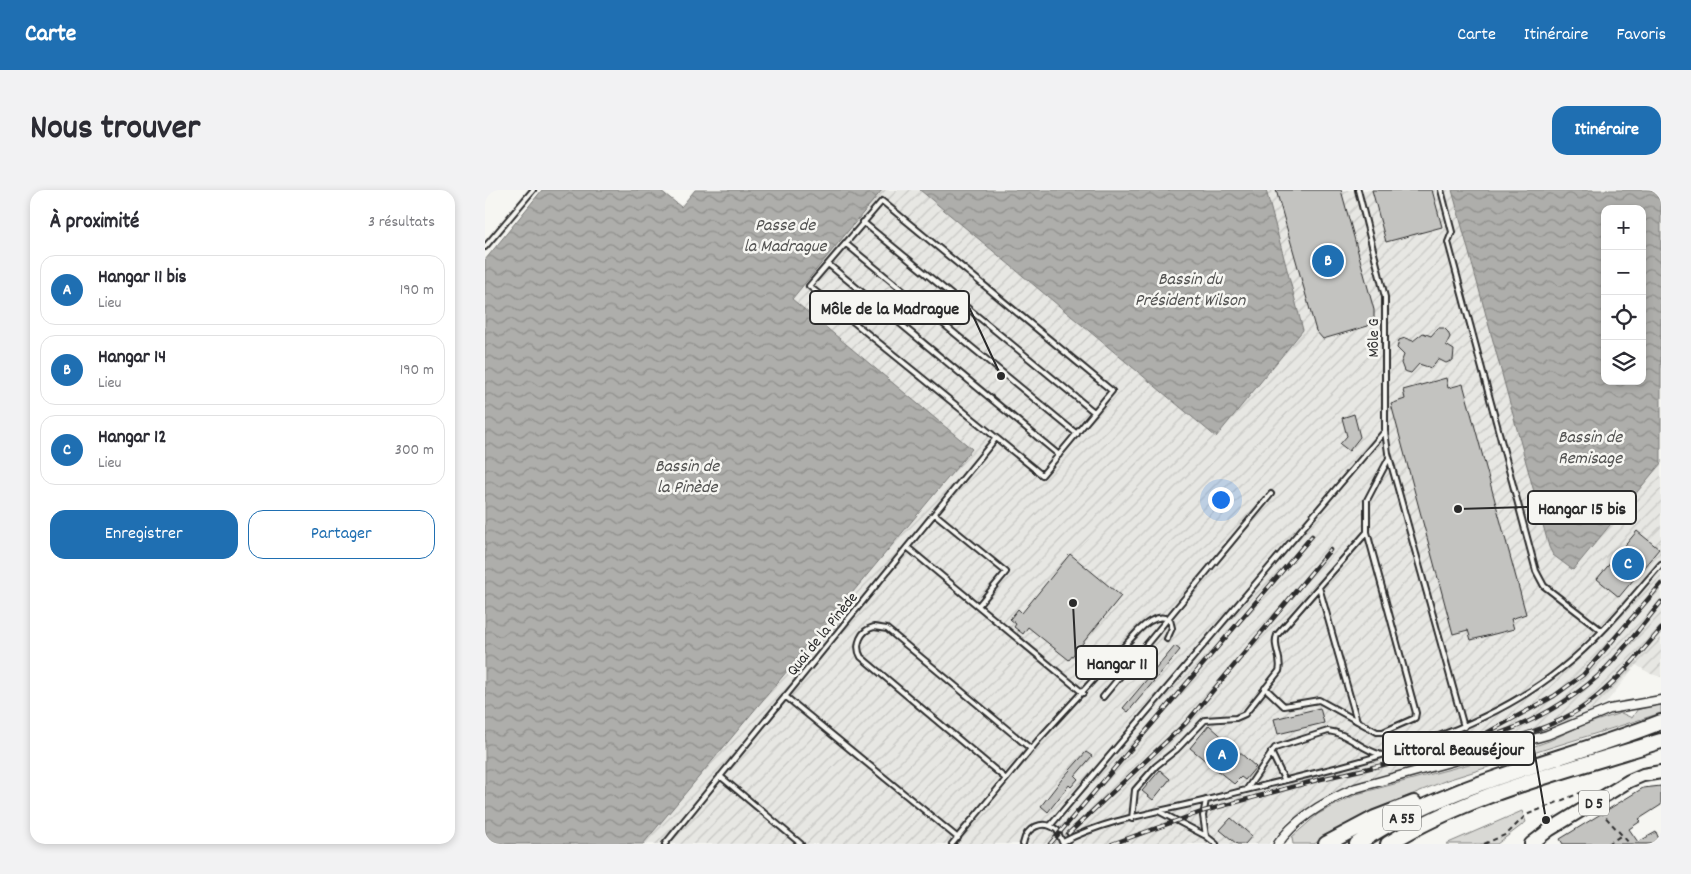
<!DOCTYPE html>
<html lang="fr">
<meta charset="utf-8">
<style>
body{margin:0;font-family:Dekko,sans-serif;background:#f2f2f3;color:#2b2b33}
.controls{position:absolute;right:15px;top:15px;display:grid;overflow:hidden;border-radius:10px;box-shadow:0 2px 8px #0003}
.controls button{width:45px;height:45px;display:grid;place-items:center;padding:0;border:0;border-bottom:1px solid #e1e1e2;background:#fff;color:#2b2b33;font:25px sans-serif}
.you{position:absolute;left:735px;top:309px;width:18px;height:18px;margin:-12px;border:4px solid #fff;border-radius:50%;background:#1a73e8;box-shadow:0 0 0 8px #1a73e833}
.badge{display:grid;place-items:center;width:32px;height:32px;border-radius:50%;background:#1f6fb2;color:#fff;font-size:16px;font-weight:700}
.pin{position:absolute;translate:-50% -50%;border:2px solid #fff;box-shadow:0 1px 5px #0006}
.list{margin:0;padding:0;list-style:none}
h2{display:flex;justify-content:space-between;align-items:center;height:65px;margin:0;padding:0 20px;font-size:21px}
h2 small{font-size:16px;font-weight:400;color:#7c7c81}
.list li{display:grid;grid-template-columns:32px 1fr auto;gap:15px;align-items:center;box-sizing:border-box;height:70px;margin:0 10px 10px;padding:0 10px;border:1px solid #e1e1e2;border-radius:15px}
.list b{display:block;font-size:19px;white-space:nowrap}
.list p{margin:0;font-size:16px;white-space:nowrap;color:#7c7c81}
.list em{font-size:16px;font-style:normal;color:#7c7c81}
.actions{display:flex;gap:10px;padding:15px 20px}
.actions a{flex:1;padding:11px 0;border:1px solid #1f6fb2;border-radius:15px;text-align:center;font-size:18px;color:#1f6fb2}
.actions .main{background:#1f6fb2;color:#fff}
.icon{flex:none;width:28px;height:28px;fill:none;stroke:currentColor;stroke-width:2;stroke-linecap:round;stroke-linejoin:round}
.map{position:relative;flex:none;width:1176px;height:654px;overflow:hidden;border-radius:15px}
header{display:flex;align-items:center;gap:30px;box-sizing:border-box;height:70px;padding:0 25px;background:#1f6fb2;color:#fff}
header strong{font-size:24px}
nav{display:flex;gap:28px;margin-inline-start:auto;font-size:18px}
.intro{display:flex;align-items:center;justify-content:space-between;box-sizing:border-box;height:120px;padding:0 30px}
h1{margin:0;font-size:35px}
.button{padding:12px 22px;border-radius:15px;background:#1f6fb2;color:#fff;font-size:18px;font-weight:700}
main{display:flex;gap:30px;padding:0 30px}
aside{flex:1;background:#fff;border-radius:15px;box-shadow:0 2px 8px #0003}
.map>svg:first-child{display:block}
.industrial{fill:url(#industrial-furrows)}
.grass{fill:#d9d9d5;stroke:#828280}
.water{fill:url(#water-waves);stroke:#7a7a78;fill-rule:evenodd}
.building{fill:#c3c3c0;stroke:#2b2b2b}
.lines{fill:none;stroke-linecap:round;stroke-linejoin:round}
.service-casing{stroke:#2b2b2b;stroke-width:8}
.minor-casing{stroke:#2b2b2b;stroke-width:11}
.primary-casing{stroke:#2b2b2b;stroke-width:16}
.motorway-casing{stroke:#2b2b2b;stroke-width:18}
.path{stroke:#2b2b2b;stroke-width:2;stroke-dasharray:5 4;stroke-linecap:butt}
.service{stroke:#f6f6f2;stroke-width:4}
.minor{stroke:#f6f6f2;stroke-width:8}
.primary{stroke:#f6f6f2;stroke-width:12}
.motorway{stroke:#f6f6f2;stroke-width:14}
.rail-casing{stroke:#2b2b2b;stroke-width:4.5}
.rail{stroke:#f6f6f2;stroke-width:2.5;stroke-dasharray:8;stroke-linecap:butt}
.labels{text-anchor:middle;stroke-width:5;stroke-linejoin:round;paint-order:stroke}
.shield{fill:#f6f6f2;stroke:#686867;stroke-width:1}
.shield-label{font-size:15px;font-weight:bold;fill:#2b2b2b}
.street-label{font-size:16px;fill:#2b2b2b;stroke:#f6f6f2}
.water-label{font-size:18px;font-style:italic;fill:#525251;stroke:#f6f6f2}
.leader{fill:none;stroke:#2b2b2b;stroke-width:2}
.callout-dot{fill:#2b2b2b;stroke:#f6f6f2;stroke-width:2}
.callout{fill:#f6f6f2;stroke:#2b2b2b;stroke-width:2}
.callout-label{font-size:18px;text-anchor:middle;font-weight:bold;fill:#2b2b2b}
</style>
<header>
<strong>Carte</strong>
<nav><a>Carte</a><a>Itinéraire</a><a>Favoris</a></nav>
</header>
<div class="intro"><h1>Nous trouver</h1><a class="button">Itinéraire</a></div>
<main>
<aside>
<h2>À proximité<small>3 résultats</small></h2>
<ul class="list">
<li><span class="badge">A</span><div><b>Hangar 11 bis</b><p>Lieu</p></div><em>190 m</em></li>
<li><span class="badge">B</span><div><b>Hangar 14</b><p>Lieu</p></div><em>190 m</em></li>
<li><span class="badge">C</span><div><b>Hangar 12</b><p>Lieu</p></div><em>300 m</em></li>
</ul>
<div class="actions"><a class="main">Enregistrer</a><a>Partager</a></div>
</aside>
<div class="map">
<svg width="1176" height="654" viewBox="0 0 1176 654">
<defs>
<pattern id="industrial-furrows" width="10" height="10" patternUnits="userSpaceOnUse" patternTransform="scale(1.25)"><rect width="10" height="10" fill="#e7e7e3"/><path d="M-1 1l2-2M0 10L10 0M9 11l2-2" fill="none" stroke="#c6c6c3"/></pattern>
<pattern id="water-waves" width="16" height="10" patternUnits="userSpaceOnUse" patternTransform="scale(1.25)"><rect width="16" height="10" fill="#aeaeab"/><path d="M0 5q4-4 8 0t8 0" fill="none" stroke="#8e8e8b"/></pattern>
</defs>
<rect width="100%" height="100%" fill="#f6f6f2"/>
<filter id="ink" filterUnits="userSpaceOnUse"><feTurbulence type="fractalNoise" baseFrequency=".02" numOctaves="2"/><feDisplacementMap in="SourceGraphic" scale="10" xChannelSelector="R" yChannelSelector="G"/><feConvolveMatrix kernelMatrix="1 2 1 2 8 2 1 2 1" color-interpolation-filters="sRGB"/></filter>
<g filter="url(#ink)">
<path class="industrial" d="M397 0H435L731 247 818 140 781 0H967L1064 357 1069 364 1088 380 1176 273V487L1166 484 1151 475 1121 513 1054 544 882 589 854 600 804 631 783 654H158L487 259 307 109Z"/>
<path class="grass" d="M1176 513V523L962 590 901 615 829 654H808L807 647 833 624 872 604 1044 558 1064 551 1098 535 1136 523 1147 528 1152 520Z
M1037 621 1041 632 1012 654H961Z"/>
<path class="water" d="M57 0H175L196 17 210 0H397L307 109 487 259 158 654H0V70Z
M435 0H781L818 140 731 247Z
M967 0H1176V273L1088 380 1068 365 1064 357ZM1120 19H1157V191H1120Z"/>
<path class="building" d="M791 0H856L889 120V128L883 136 838 149 831 141Z
M887 0H947L957 37 901 52Z
M953 138H959L963 142 965 147 961 155 969 160 968 170 961 173 953 169 946 178 934 174 926 183 919 181 916 173 919 165 912 158 914 150 920 148 928 151 938 143 946 146Z
M961 188 963 198 978 194 1041 424 1026 429 1029 439 986 450 983 440 968 444 906 214 920 209 918 200Z
M869 224 875 247 864 261 855 254 862 246 857 228Z
M1152 341 1174 359 1134 407 1112 389Z
M585 364 636 406 584 470 543 437 538 444 529 437 531 434 525 429 533 419 537 423Z
M690 456 695 460 643 522 638 518Z
M835 518 839 533 793 544 789 529Z
M724 535 771 577 760 590 756 587 749 594 705 558Z
M601 562 607 566 590 586 593 589 586 597 584 595 563 622 556 616 577 589Z
M675 580 685 589 668 610 657 601Z
M1176 596V615L1154 629 1156 631 1144 639 1153 652 1171 642 1176 654H1078L1075 649 1158 598Z
M746 628 767 646 760 654H752L735 640Z"/>
<g class="lines">
<g class="service-casing">
<path id="service" d="M873 0 900 107V241L903 263 979 537
M956 0 967 42 963 52 1051 381 1059 396 1117 441
M397 11 627 201 557 285 324 96Z
M378 32 609 222
M360 53 592 244
M0 57 48 0
M343 74 574 265
M450 324 521 382 493 416 598 503
M882 342V310L904 268
M422 357 493 416
M834 397 872 531
M300 506 473 648
M618 507 786 304
M786 562 799 589
M235 586 316 654
M521 589 376 467C369 455 376 440 389 437L402 439 546 559
M762 599 790 558 843 541C862 543 876 559 894 564
M721 610 718 626 721 646
M675 622 721 646 731 654
M647 629 650 600 671 576 691 560 720 530 751 528 760 524 794 481C798 468 787 457 792 445L882 342 931 523 930 528 898 542H892L834 510 799 516 780 498
M565 636 900 241
M578 652C621 629 679 621 726 609 845 577 980 557 1077 478 1115 448 1145 410 1176 374
M180 654 511 248
M467 654 555 548 653 441C661 433 674 423 685 430L687 438 682 449
M538 654C541 637 558 629 572 640L578 654"/>
</g>
<g class="minor-casing">
<path id="minor" d="M793 654C810 628 843 610 871 598L1062 545 1125 519 1176 510"/>
</g>
<g class="primary-casing">
<path id="primary" d="M1046 654 1064 640 1144 591 1158 585 1176 582"/>
</g>
<g class="motorway-casing">
<path id="motorway" d="M841 654 890 628 929 613
M872 654C963 592 1075 572 1176 532
M903 654C985 603 1085 580 1176 551"/>
</g>
<path class="path" d="M1115 621 1145 654
M999 654 1022 644 1041 625 1100 601 1103 605
M1123 654 1137 645"/>
<use href="#service" class="service"/>
<use href="#minor" class="minor"/>
<use href="#primary" class="primary"/>
<use href="#motorway" class="motorway"/>
<g class="rail-casing">
<path id="rail" d="M1013 544C1048 532 1085 511 1113 486 1136 464 1156 437 1176 412
M964 565C1009 553 1061 543 1101 515 1130 494 1153 466 1176 439
M583 644 701 533 845 360
M565 654 827 346
M627 654 719 621 836 589 929 568 996 546 1069 506 1098 485 1176 394"/>
</g>
<use href="#rail" class="rail"/>
</g>
</g>
<g class="labels">
<g class="shield">
<rect x="1094" y="600.5" width="30" height="25" rx="4"/>
<rect x="898" y="615.5" width="38" height="25" rx="4"/>
</g>
<g class="shield-label">
<text x="1109" y="618">D 5</text>
<text x="917" y="633">A 55</text>
</g>
<g class="street-label">
<text transform="translate(887 148) rotate(-90)" y="6">Môle G</text>
<text transform="translate(336 443) rotate(-51)" y="6">Quai de la Pinède</text>
</g>
<g class="water-label">
<text x="300" y="40">Passe de<tspan x="300" dy="21">la Madrague</tspan></text>
<text x="705" y="94">Bassin du<tspan x="705" dy="21">Président Wilson</tspan></text>
<text x="1105" y="252">Bassin de<tspan x="1105" dy="21">Remisage</tspan></text>
<text x="202" y="281">Bassin de<tspan x="202" dy="21">la Pinède</tspan></text>
</g>
</g>
<path class="leader" d="M516 186L484 117M973 319L1043 317M588 413L591 472M1061 630L1049 559"/>
<g class="callout-dot">
<circle cx="516" cy="186" r="5"/>
<circle cx="973" cy="319" r="5"/>
<circle cx="588" cy="413" r="5"/>
<circle cx="1061" cy="630" r="5"/>
</g>
<g class="callout">
<rect x="325" y="101" width="159" height="33" rx="5"/>
<rect x="1043" y="301" width="108" height="33" rx="5"/>
<rect x="591" y="456" width="81" height="33" rx="5"/>
<rect x="898" y="542" width="151" height="33" rx="5"/>
</g>
<g class="callout-label">
<text x="405" y="124">Môle de la Madrague</text>
<text x="1097" y="324">Hangar 15 bis</text>
<text x="632" y="479">Hangar 11</text>
<text x="974" y="565">Littoral Beauséjour</text>
</g>
</svg>
<div class="controls">
<button>+</button>
<button>−</button>
<button><svg class="icon" aria-label="locate" viewBox="0 0 24 24"><circle cx="12" cy="12" r="6"/><path d="M12 2v4M12 18v4M2 12h4M18 12h4"/></svg></button>
<button><svg class="icon" aria-label="layers" viewBox="0 0 24 24"><path d="M12 4l9 5-9 5-9-5zM3 14l9 5 9-5"/></svg></button>
</div>
<div class="you"></div>
<div class="pin badge" style="left:737px;top:565px">A</div>
<div class="pin badge" style="left:843px;top:71px">B</div>
<div class="pin badge" style="left:1143px;top:374px">C</div>
</div>
</main>
